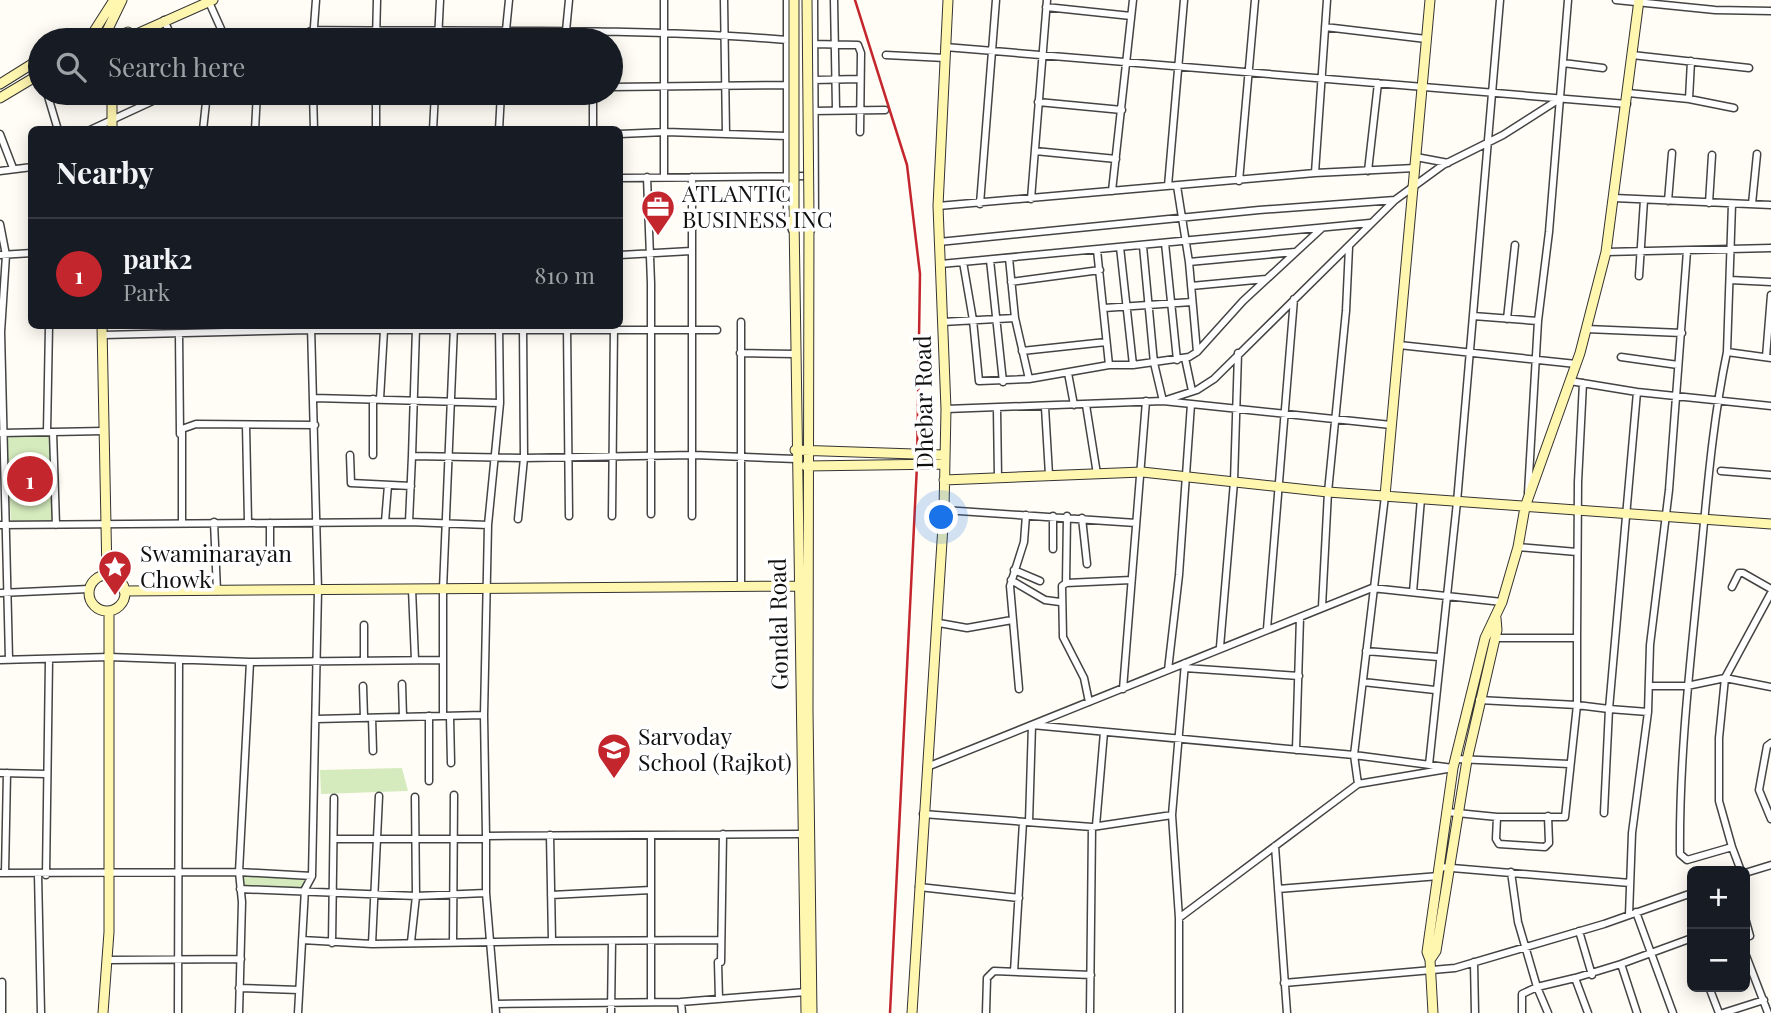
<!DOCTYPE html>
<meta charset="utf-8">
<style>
body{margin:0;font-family:"Playfair Display",serif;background:#20242c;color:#f1f3f6}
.controls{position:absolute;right:21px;bottom:21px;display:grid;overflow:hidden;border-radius:10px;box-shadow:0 4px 18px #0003}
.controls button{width:63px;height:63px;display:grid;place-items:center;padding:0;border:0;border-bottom:2px solid #363941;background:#171b24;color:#f1f3f6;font:35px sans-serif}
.you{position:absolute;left:942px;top:518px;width:24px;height:24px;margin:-18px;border:5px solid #fff;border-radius:50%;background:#1a73e8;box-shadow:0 0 0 10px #1a73e833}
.badge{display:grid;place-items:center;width:46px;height:46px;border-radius:50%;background:#c4262e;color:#fff;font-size:23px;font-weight:700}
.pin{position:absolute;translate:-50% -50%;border:4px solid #fff;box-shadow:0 2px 7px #0006}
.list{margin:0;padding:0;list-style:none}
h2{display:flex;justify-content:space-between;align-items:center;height:91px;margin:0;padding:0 28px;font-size:30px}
h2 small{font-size:23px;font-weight:400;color:#9ea1a6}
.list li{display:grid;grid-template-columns:46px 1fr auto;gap:21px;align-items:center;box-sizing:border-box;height:112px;padding:0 28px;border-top:2px solid #363941}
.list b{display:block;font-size:26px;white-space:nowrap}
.list p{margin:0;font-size:23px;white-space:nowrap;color:#9ea1a6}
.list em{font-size:23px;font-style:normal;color:#9ea1a6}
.icon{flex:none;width:38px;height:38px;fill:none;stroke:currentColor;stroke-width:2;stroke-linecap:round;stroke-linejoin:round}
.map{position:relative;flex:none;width:1771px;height:1013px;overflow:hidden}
.search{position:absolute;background:#171b24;box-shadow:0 4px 18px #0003;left:28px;top:28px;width:595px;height:77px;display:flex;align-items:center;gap:18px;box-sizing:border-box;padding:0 24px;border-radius:38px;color:#9ea1a6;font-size:26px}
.panel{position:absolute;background:#171b24;box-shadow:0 4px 18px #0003;left:28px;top:126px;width:595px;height:203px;border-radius:10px}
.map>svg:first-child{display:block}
.green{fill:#d5ebbd}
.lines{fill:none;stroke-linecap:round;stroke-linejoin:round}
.street-casing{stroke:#444;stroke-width:9}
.secondary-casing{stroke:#333;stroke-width:11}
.street{stroke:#fff;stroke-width:6}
.secondary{stroke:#fff6b0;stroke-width:9}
.rail{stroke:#c4262e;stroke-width:2.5}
.secondary-bridge-casing{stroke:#333;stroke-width:11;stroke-linecap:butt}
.secondary-bridge{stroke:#fff6b0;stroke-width:9}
.labels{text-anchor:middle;stroke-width:7;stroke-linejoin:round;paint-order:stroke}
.poi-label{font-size:23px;fill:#111;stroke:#fff;text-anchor:start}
.street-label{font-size:23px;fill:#111;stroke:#fff}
</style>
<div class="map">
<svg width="1771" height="1013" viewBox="0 0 1771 1013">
<rect width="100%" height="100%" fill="#fffdf5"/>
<path class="green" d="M6 437H50L53 523 11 521Z
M402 768 408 791 321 794 320 770Z
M244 872 308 876 305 889H240Z"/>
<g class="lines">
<g class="street-casing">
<path id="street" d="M664 0V177
M724 0 726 134
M787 0V216L792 230
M834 0 836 109
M1616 0 1715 10 1771 11
M209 2 226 40
M1046 7 1131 16
M164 20 173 40
M1325 27 1426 39
M566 31 569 0
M291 40 313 30C470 32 630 27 787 40
M313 40 316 0
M376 40 377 0
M438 40 440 0
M505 40 509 0
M813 44 858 45 861 53 860 132
M945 47 1627 104
M886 55 945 58
M1632 55 1749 68
M1563 63 1603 68
M813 80 860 79
M611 87 788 85
M47 93 58 130
M313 93 314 130
M593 93V130
M1628 93 1689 99 1734 108
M1689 99 1691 61
M1038 102 1122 110
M812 111 885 110
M90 130 170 93
M203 130 207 93
M255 130 257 93
M376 130V93
M433 130 435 93
M499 130 501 93
M0 134 13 168
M620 134 666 132 787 136
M1035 151 1116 159
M1416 157 1448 163
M0 171 32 167
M1368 171 1378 83
M1315 173 1327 0
M647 177 651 283V514
M620 178 810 176
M1239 181 1255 0
M1168 186 1184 0
M1112 191 1133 0
M1614 198 1771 205
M1031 199 1047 0
M1668 201 1672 153
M1709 203 1712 155
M980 204 996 0
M1732 204 1727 352 1771 358
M1752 204 1757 154
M938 206 1315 173 1415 168
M0 224 6 255 1 332 9 659
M811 230 815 218 814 0
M939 242 1259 210 1395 200
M1165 243 1177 360
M1143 246 1154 363 1163 401 1391 425
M1120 247 1133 365
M1097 250 1109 365
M1606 252 1771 248
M0 255 32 253
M620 255 691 251
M1009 258 1015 318 1029 379 1109 365H1133L1189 357 1197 352 1189 262 1177 186
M990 260 1003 382
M963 262 973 320 979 381 1029 379
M1189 262 1295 252
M941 264 1370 223
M1639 276 1644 200
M1730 280 1771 282
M1011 282 1100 270
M1191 286 1266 279
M1104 308 1192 302
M1473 316 1538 321
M1507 319 1515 245
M942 322 1015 318
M499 326 500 403 488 525 484 715 486 836 801 834
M567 327 569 516
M1586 329 1682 333
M179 334 180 434
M103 335 311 330H717
M1399 345 1576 364
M1022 351 1106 342
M1197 352 1243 301 1322 228
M1727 352C1711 429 1706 507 1698 584 1689 674 1679 764 1680 854L1687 860 1732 847 1741 871
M740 353 795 354
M1621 357 1678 365
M1766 357 1771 295
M1185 358 1192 391
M1068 373 1074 405
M1570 381 1637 392 1771 406
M314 398 500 403
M380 399 384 330
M1086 405 1097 474
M1045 407 1049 475
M946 409 1163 401 1197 390 1214 379 1395 200 1443 165 1503 135 1561 98
M997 409 998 478
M246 425 248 522
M47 432 49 326
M53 432 56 525
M1 433 104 431
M350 455 351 483 411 486
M373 455V399
M412 456 416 328
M1721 471 1771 475
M1528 493 1538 321 1549 232 1568 0
M944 510 1136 523
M612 516 614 326
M692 516V177
M1082 518 1087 564
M518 519 524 458 523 327
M214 522 217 591
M385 522 388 485
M409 522 412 456 524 458 694 455 796 459
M182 523V429L196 424 315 425
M270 523V554
M0 525 409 522 488 525
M1518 547 1577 552
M1053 549V516
M1014 570 1040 581
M1011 580 1045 600 1060 602
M1066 583 1067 516
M741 587V322
M1732 587 1739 573H1743L1771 589
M412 589 415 660
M1413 592 1421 499
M0 593 89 589
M1771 593 1725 678 1771 687
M1322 607 1328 492 1346 311 1349 247
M939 623 967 628 1012 620
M364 625V660
M1267 629 1294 299
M1495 638H1577L1578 482 1583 383
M1220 647 1234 482 1238 353
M1366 651 1438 657
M0 660 109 657 250 662 442 660
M1185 668 1299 676
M1168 670 1179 575 1191 404
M1363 682 1435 690
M402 684 403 717
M363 686 364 718
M1651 686H1687L1725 678 1719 738V801L1732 847
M1019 689 1010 586 1024 542 1026 515
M1123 689 1146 401
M1479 700 1577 705V638
M1089 702 1084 678 1063 637 1062 586 1066 583 1131 580
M429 716V781
M443 716V589L454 326
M450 716 451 763
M372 718 373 751
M316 719 484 715
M1771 743 1767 746 1759 790 1771 819
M1296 750 1300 617
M1354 755 1453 768 1358 784Z
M1456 759 1569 764
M1429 765 1457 502 1500 0
M927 767 1372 588 1502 602
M0 773 46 774
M1447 812 1497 817H1565L1577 705 1609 709 1637 392
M1604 813 1609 709 1648 712 1650 645 1669 490 1687 251
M923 814 1092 827 1172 815 1185 663
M1172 815 1179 918
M1497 817 1496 839 1499 844 1545 847 1549 843 1548 816
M1029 822 1032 725 1354 755 1385 496
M1096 826 1104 732
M550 835 552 941 721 940
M651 835V1001
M486 836V893L496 1013
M334 839H486
M1275 846 1287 1013
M1440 867 1630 883
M1511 872 1518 922 1537 987 1575 978 1588 1013
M0 873 239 872 312 876
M5 873 7 773
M1745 873 1771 865
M38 874 41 1013
M46 875 49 660
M919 887 1019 898
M240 889 416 896 486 893
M1278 889 1439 876
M551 895 651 890
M1636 912 1673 1013
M1629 915 1632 833 1648 712
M1745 918 1750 936
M1579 931 1592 975
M302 940 372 944 552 941
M453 941 454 795
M411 942 416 896 415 797
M332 943 334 798
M372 944 379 796
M1745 953 1768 1013
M107 960 241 959
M1474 962 1475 1013
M1621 964 1692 938
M1014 972 1023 822
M1575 978 1621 964 1637 1013
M2 982V1013
M1284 983 1455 968 1604 924 1692 893
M1709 987 1719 1013
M239 988 299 990
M719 999 718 962H721L723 834
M681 1002 682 1013
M496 1004 681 1002 806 992
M178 1013 179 660
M239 1013 242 902 239 872 250 662
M298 1013 305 889 312 876 318 590 311 326
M611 1013 612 941
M986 1013 987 978 994 971 1091 975
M1090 1013 1092 827
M1179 1013V918L1358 784
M1522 1013V994L1537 987 1548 1013
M1723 1013 1764 1000"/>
</g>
<g class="secondary-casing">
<path id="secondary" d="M107 31 122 0
M93 33 114 0
M113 38 128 32
M82 40 90 37
M123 40 213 0
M0 84 40 59
M112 93V130
M0 98 40 74
M809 216 808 710 812 1013
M794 217 806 1013
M102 326 107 575
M795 450 944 455
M806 466 944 464
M944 480 1142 472 1328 492 1771 524
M1385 496 1430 0
M89 593a18 18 0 1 1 36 0a18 18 0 1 1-36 0Z
M124 591 801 586
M1430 960 1436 951 1467 760 1497 630 1496 618
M103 1013 109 932V611
M912 1013 944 510 946 409 938 206 948 0
M1433 1013 1430 960 1427 952 1453 768 1485 638 1502 602 1518 547 1525 507 1580 353 1606 252 1639 0"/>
</g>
<use href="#street" class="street"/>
<use href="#secondary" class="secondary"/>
<path class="rail" d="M855 0 907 165 920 274 917 465 890 1013"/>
<g class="secondary-bridge-casing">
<path id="secondary-bridge" d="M794 0V217
M807 0 809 216"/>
</g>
<use href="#secondary-bridge" class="secondary-bridge"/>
</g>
<defs>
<g id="office-pin" transform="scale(1.75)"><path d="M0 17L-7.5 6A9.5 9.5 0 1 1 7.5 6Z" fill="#c4262e" stroke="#fff"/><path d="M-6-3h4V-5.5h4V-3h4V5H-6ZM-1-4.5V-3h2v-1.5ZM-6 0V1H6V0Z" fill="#fff"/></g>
<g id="sight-pin" transform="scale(1.75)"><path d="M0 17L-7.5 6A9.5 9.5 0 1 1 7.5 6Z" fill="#c4262e" stroke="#fff"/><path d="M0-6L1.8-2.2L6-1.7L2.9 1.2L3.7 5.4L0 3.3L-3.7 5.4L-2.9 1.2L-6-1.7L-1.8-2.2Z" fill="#fff"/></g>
<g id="university-pin" transform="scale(1.75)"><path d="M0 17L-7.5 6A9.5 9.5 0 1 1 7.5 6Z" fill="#c4262e" stroke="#fff"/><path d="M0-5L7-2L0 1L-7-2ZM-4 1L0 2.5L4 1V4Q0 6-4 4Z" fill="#fff"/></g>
</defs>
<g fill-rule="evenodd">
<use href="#office-pin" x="658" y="207"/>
<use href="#sight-pin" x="115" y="567"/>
<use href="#university-pin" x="614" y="750"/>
</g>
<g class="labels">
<g class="poi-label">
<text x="682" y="202">ATLANTIC<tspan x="682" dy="26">BUSINESS INC</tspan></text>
<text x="140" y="562">Swaminarayan<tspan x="140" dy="26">Chowk</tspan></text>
<text x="638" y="745">Sarvoday<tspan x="638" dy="26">School (Rajkot)</tspan></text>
</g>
<g class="street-label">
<text transform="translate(924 402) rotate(-91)" y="8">Dhebar Road</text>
<text transform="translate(779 624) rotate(-91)" y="8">Gondal Road</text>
</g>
</g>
</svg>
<div class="controls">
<button>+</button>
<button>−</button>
</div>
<div class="you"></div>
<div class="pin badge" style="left:30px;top:479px">1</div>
<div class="search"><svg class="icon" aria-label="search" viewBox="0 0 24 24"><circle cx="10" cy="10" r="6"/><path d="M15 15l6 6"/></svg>Search here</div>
<section class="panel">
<h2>Nearby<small></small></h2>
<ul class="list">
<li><span class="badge">1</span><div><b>park2</b><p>Park</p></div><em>810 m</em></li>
</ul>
</section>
</div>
